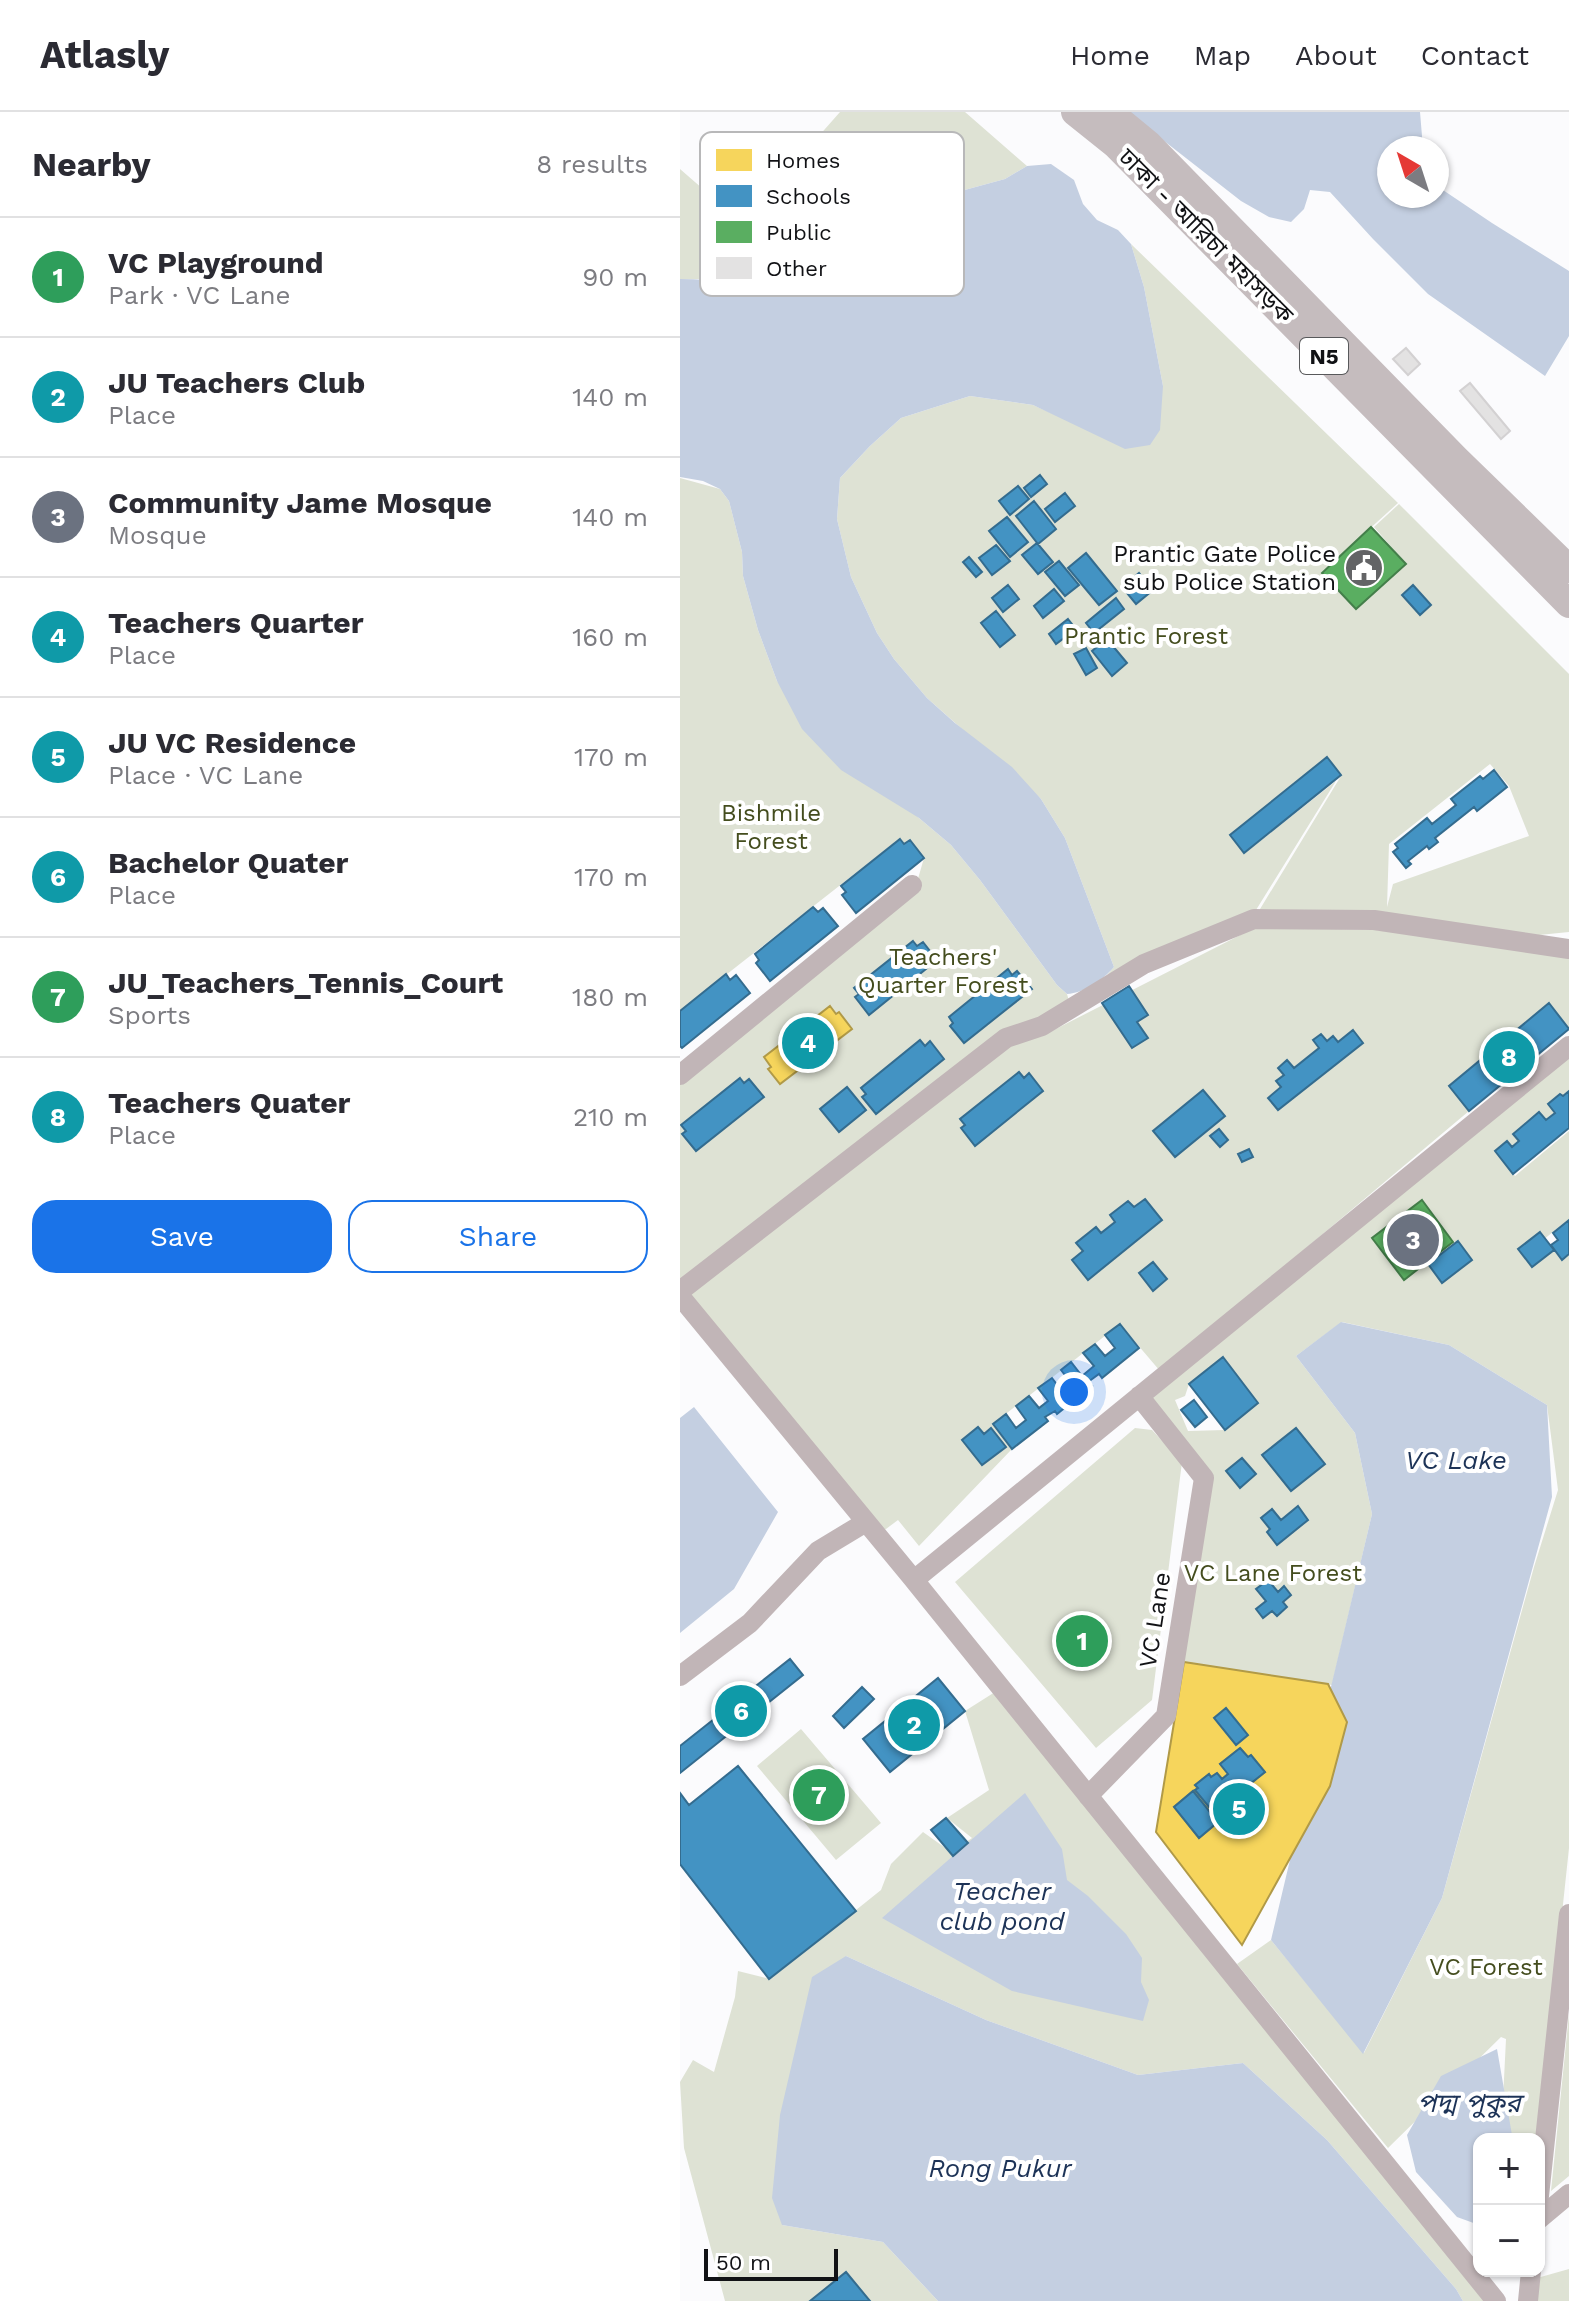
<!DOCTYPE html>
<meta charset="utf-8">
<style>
body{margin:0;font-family:"Work Sans","Noto Sans Bengali",sans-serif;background:#f7f7f7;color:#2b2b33}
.controls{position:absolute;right:24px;bottom:24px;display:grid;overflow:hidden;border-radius:16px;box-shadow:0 2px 6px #0004}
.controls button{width:72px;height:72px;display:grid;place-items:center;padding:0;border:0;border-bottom:2px solid #e1e1e2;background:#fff;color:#2b2b33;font:40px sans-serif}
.compass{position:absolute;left:697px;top:24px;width:72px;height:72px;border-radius:50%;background:#fff;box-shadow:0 2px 6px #0004;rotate:321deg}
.scale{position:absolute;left:24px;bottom:20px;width:134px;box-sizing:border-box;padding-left:8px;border:4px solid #111215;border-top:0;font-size:22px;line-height:28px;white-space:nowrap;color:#111215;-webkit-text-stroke:6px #fff;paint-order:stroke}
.you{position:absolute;left:394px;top:1280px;width:28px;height:28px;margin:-20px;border:6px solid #fff;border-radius:50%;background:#1a73e8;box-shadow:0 0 0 12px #1a73e833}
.badge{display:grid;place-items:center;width:52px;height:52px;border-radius:50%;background:#1a73e8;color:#fff;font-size:26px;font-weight:700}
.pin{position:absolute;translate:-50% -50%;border:4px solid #fff;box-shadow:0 2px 8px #0006}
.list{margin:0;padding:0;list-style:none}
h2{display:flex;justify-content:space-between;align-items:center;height:104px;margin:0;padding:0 32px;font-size:34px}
h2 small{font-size:26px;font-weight:400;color:#7c7c81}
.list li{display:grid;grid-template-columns:52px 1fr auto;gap:24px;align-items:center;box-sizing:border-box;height:120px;padding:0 32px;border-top:2px solid #e1e1e2}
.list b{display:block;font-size:30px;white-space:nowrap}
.list p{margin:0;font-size:26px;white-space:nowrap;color:#7c7c81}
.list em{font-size:26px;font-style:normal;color:#7c7c81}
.actions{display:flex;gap:16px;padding:24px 32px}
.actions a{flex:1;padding:18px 0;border:2px solid #1a73e8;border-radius:24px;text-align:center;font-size:28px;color:#1a73e8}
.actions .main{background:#1a73e8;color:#fff}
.map{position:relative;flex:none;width:889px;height:2189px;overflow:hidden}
header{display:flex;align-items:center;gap:48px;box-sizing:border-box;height:112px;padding:0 40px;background:#fff;border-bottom:2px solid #e1e1e2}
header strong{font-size:38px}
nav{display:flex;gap:44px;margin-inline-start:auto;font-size:28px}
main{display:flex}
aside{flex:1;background:#fff}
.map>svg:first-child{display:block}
.green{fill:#dee2d4;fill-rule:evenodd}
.water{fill:#c4cfe1}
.homes{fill:#f6d55c;stroke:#b19a47;stroke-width:2}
.schools{fill:#4393c3;stroke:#346c8f;stroke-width:2}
.public{fill:#5aae61;stroke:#447f4a;stroke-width:2}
.building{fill:#e3e2e2;stroke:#d3d1d2;stroke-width:2}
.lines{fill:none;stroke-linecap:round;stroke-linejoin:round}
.minor{stroke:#c1b5b7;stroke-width:20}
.highway{stroke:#c5bcbe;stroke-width:28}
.labels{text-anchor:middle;stroke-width:8;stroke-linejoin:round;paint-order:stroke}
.shield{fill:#fff;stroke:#58595b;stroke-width:2}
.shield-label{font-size:22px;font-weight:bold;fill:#111215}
.street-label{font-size:24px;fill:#111215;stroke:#fff}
.poi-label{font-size:24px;fill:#111215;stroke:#fff;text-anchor:end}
.park-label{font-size:24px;fill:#444d1e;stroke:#fff}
.water-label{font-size:26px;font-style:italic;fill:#1d3357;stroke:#fff}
.key{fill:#fff;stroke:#b8b8b9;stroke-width:2}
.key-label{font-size:22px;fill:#111215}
</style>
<header>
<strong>Atlasly</strong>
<nav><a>Home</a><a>Map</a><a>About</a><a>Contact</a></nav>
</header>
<main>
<aside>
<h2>Nearby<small>8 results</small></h2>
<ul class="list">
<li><span class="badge" style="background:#2e9e5b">1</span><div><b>VC Playground</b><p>Park · VC Lane</p></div><em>90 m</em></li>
<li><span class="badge" style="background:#0f9aa8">2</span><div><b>JU Teachers Club</b><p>Place</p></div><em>140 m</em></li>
<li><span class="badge" style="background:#6b7280">3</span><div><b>Community Jame Mosque</b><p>Mosque</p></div><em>140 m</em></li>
<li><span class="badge" style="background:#0f9aa8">4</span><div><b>Teachers Quarter</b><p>Place</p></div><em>160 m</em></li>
<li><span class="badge" style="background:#0f9aa8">5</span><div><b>JU VC Residence</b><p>Place · VC Lane</p></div><em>170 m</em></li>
<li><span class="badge" style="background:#0f9aa8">6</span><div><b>Bachelor Quater</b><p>Place</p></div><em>170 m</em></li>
<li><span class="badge" style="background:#2e9e5b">7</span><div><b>JU_Teachers_Tennis_Court</b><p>Sports</p></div><em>180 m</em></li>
<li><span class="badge" style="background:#0f9aa8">8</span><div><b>Teachers Quater</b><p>Place</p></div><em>210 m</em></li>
</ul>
<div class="actions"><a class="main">Save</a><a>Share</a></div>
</aside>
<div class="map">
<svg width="889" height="2189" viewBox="0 0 889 2189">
<rect width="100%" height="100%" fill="#fbfbfd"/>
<path class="green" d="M160 0H285L347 54 325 67 226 94 181 134 154 148 86 167H0V57L62 111Z
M451 132 718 391 642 460 676 497 726 452 694 415 719 392 889 562V820L859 823 577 802 661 664 647 646 550 723 565 741 656 669 576 798 427 863 434 855 385 726 361 687 247 586 214 547 197 521 171 465 157 407 160 366 190 334 221 306 290 284 353 293 387 308 483 274 464 175ZM810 652 829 674 849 724 713 772 707 795 709 732Z
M0 366 40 377 49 389 62 440 63 464 78 518 97 569 239 706 271 733 300 768 377 873 387 882 391 896 326 925 0 1176V967L235 777 244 746 219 727 0 899Z
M576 815 696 818 889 843V916L868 892 769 974 789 999 480 1259 440 1212 313 1312 332 1337 239 1434 218 1408 202 1420 4 1183 311 937 362 924Z
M889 941V979L883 984 880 982 868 992 875 1001 832 1035 827 1030 815 1039 835 1064 889 1019V1107L863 1128 882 1147 889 1142V1736L858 2027H821L826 1927 821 1925 708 2036 557 1852 591 1828 684 1941 762 1786 854 1455 878 1378 867 1293 769 1233 662 1210 616 1244 675 1321 692 1402 652 1573 496 1549 524 1366 464 1290ZM742 1089 773 1130 778 1129 792 1147 762 1171 748 1152 724 1167ZM543 1245 578 1291 545 1318 508 1319 495 1288 505 1284 509 1272ZM616 1316 645 1351 611 1379 582 1343ZM562 1346 576 1362 560 1375 546 1359Z
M455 1316 472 1318 502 1350 472 1588 416 1636 275 1470Z
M315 1580 810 2189H783L776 2177 647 2028 563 1951 458 1963 306 1908 166 1844 102 2113 203 2130 258 2189H190L166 2160 130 2189H45L4 2036 0 1970 13 1948 34 1960 55 1885 58 1859 90 1867 201 1778 211 1752 243 1720 271 1740 292 1726 267 1706 309 1678 285 1599Z
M121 1617 201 1711 156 1748 77 1654Z
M889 1902V2064L871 2079Z
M889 2157V2189H848L850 2168Z"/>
<path class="water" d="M447 0H740L743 36H709V84H757V74L812 111 889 159V224L865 264 748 182 693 127 650 80 630 78 624 97 611 110 589 105 561 89Z
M371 52 394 68 403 92 417 108 438 118 451 132 464 175 483 274 480 318 470 333 445 337 353 293 290 284 221 306 190 334 160 366 157 407 171 465 197 521 214 547 247 586 275 611 332 655 361 687 385 726 434 855C423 868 404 881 387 882L377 873 300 768 271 733 239 706 161 658 122 617 97 569 78 518 63 464 62 440 49 389 40 377 23 369 0 365V167C21 167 41 170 62 169 101 168 146 155 179 135 197 124 210 108 226 94L325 67 347 54Z
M661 1210 769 1233 867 1293 872 1385 762 1786 683 1942 591 1828 692 1402 675 1321 616 1244Z
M14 1295 98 1400 54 1477 0 1521V1306Z
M345 1681 382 1737 387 1768 408 1784 446 1822 462 1846 461 1870 469 1888 463 1909 332 1879 202 1806Z
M166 1844 306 1908 458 1963 563 1951 647 2028 776 2177 783 2189H258L203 2130 102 2113 92 2086 100 2003 132 1865Z
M817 1937 832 2023 831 2027H799V2113L777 2105 736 2060 727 2023 761 1964Z"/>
<path class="homes" d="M150 894 156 902 159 900 172 917 100 972 88 957 91 955 84 945Z
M504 1550 648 1572 667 1610 650 1674 562 1833 476 1720Z
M560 1636 568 1645 571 1643 585 1660 534 1701 515 1678 518 1676 515 1673 529 1662 531 1665 537 1661 542 1667 548 1662 540 1652Z
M513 1679 538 1710 519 1726 494 1695Z"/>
<path class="schools" d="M360 363 367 372 351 385 344 376Z
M338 374 349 387 330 403 319 389Z
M385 381 395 394 375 410 365 397Z
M354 389 376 417 358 432 336 404Z
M327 405 348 430 330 445 309 419Z
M357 431 373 450 358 462 342 443Z
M316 433 330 449 312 463 299 446Z
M406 441 437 479 419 493 388 456Z
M289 445 302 460 296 465 283 450Z
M379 449 399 473 385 484 365 460Z
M459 461 473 478 456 492 442 475Z
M328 473 339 487 323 500 312 486Z
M733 473 751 493 740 503 722 483Z
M374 477 384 489 363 506 354 494Z
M436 486 444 497 414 521 406 511Z
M316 499 335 523 320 535 301 511Z
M388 507 396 517 376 532 369 522Z
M427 527 447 551 432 564 412 539Z
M406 536 417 556 406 563 394 542Z
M647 645 661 663 564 741 550 723Z
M814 658 827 675 797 699 794 695 755 726 758 730 749 737 747 734 728 749 731 752 726 756 713 740 718 736 715 732 747 706 752 712 776 693 771 687 800 664 803 667Z
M220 727 224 732 230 728 244 746 176 801 162 783 166 780 161 774Z
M133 795 138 800 143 796 158 814 90 869 76 851 79 848 75 842Z
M233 829 237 834 243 830 257 848 189 903 175 885 179 882 174 876Z
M328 857 332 863 337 859 352 877 284 931 270 914 273 911 269 905Z
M46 862 50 868 56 863 70 881 2 936 0 934V899Z
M449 874 468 903 457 910 468 926 452 936 422 891Z
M869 891 889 917 789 999 769 974Z
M673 918 683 931 598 998 588 986 601 975 596 969 604 963 598 956 607 948 614 956 639 936 633 928 641 922 647 929 653 924 658 930Z
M240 928 245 934 250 929 264 947 196 1002 182 985 186 982 181 976Z
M339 960 344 966 349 961 363 979 295 1034 281 1016 285 1013 280 1007Z
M60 966 64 971 69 967 84 985 16 1039 2 1022 6 1019 1 1013Z
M167 975 186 998 159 1020 140 997Z
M523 978 545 1004 495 1045 473 1019Z
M889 979V1016L833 1062 815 1039 827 1029 832 1035 839 1029 833 1022 859 1000 866 1008 875 1001 868 992 880 982 883 984Z
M539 1017 548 1028 540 1035 530 1024Z
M569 1037 573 1045 562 1050 558 1042Z
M465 1087 482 1108 408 1168 392 1148 403 1139 396 1131 416 1115 421 1121 435 1110 430 1103 448 1089 454 1095Z
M889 1108V1142L882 1148 871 1133 878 1128 873 1121Z
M860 1120 874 1138 852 1155 838 1137Z
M778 1129 792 1148 762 1171 748 1152Z
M473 1150 487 1167 473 1179 459 1161Z
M440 1212 459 1236 422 1266 419 1262 408 1270 412 1274 377 1302 375 1299 365 1305 368 1309 332 1337 313 1312 326 1302 336 1316 346 1308 336 1294 349 1284 359 1296 368 1289 358 1276 372 1266 382 1279 391 1271 381 1258 391 1250 402 1264 414 1254 403 1241 415 1232 425 1244 435 1236 425 1223Z
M543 1245 578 1291 545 1318 509 1272Z
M514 1288 527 1305 515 1315 501 1298Z
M298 1315 304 1322 311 1316 326 1335 302 1353 282 1328Z
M616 1316 645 1352 611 1379 582 1343Z
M562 1346 576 1362 560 1376 546 1359Z
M618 1394 628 1408 597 1433 587 1420 590 1417 581 1406 592 1397 601 1408Z
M588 1468 598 1480 604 1474 611 1483 603 1490 607 1495 597 1504 592 1499 583 1506 576 1497 586 1489 576 1477Z
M110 1547 123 1563 0 1661V1634Z
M258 1566 285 1599 210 1660 183 1627Z
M182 1575 194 1587 164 1616 153 1604Z
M546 1596 568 1623 556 1633 534 1606Z
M560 1636 568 1645 571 1643 585 1660 534 1701 515 1678 518 1676 515 1673 529 1662 531 1665 537 1661 542 1667 548 1662 540 1652Z
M58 1654 176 1799 89 1867 0 1752V1681L9 1693Z
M513 1679 538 1710 519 1726 494 1695Z
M266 1706 288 1731 273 1744 251 1718Z
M166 2160 190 2189H130Z"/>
<path class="public" d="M691 415 726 452 676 497 642 461Z
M742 1088 773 1130 724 1168 692 1126Z"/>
<path class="building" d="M726 236 740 252 728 263 713 247Z
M790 271 830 319 821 327 780 279Z"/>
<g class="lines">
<path class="minor" d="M0 963 232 773
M0 1179 326 926 362 914 464 852 574 807 694 808 889 837
M0 1184 234 1468
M0 1564 70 1511 138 1439 186 1410
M408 1684 486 1604 524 1366 459 1284
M859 2084 889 1802
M859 2107 889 2082
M816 2189 234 1468 889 934
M848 2189 851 2159"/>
<path class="highway" d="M395 0 435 32 889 492
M429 0 468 32 776 347 889 457"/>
</g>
<defs>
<g id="civic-disc" transform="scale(2)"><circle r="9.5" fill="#636466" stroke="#fff"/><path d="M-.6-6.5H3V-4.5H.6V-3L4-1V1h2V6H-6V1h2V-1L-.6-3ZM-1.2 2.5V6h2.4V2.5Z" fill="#fff"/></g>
</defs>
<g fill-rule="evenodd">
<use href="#civic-disc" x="684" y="456"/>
</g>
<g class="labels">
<rect class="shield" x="620" y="226" width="48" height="36" rx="6"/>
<g class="shield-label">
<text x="644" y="252">N5</text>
</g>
<g class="street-label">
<text transform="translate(526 124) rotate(45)" y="8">ঢাকা - আরিচা মহাসড়ক</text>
<text transform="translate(475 1508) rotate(-81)" y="8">VC Lane</text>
</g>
<g class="poi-label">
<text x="656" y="450">Prantic Gate Police<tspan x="656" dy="28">sub Police Station</tspan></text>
</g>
<g class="park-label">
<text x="466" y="532">Prantic Forest</text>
<text x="91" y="709">Bishmile<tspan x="91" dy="28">Forest</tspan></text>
<text x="263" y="853">Teachers'<tspan x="263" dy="28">Quarter Forest</tspan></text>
<text x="593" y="1469">VC Lane Forest</text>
<text x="806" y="1863">VC Forest</text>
</g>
<g class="water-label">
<text x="776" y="1357">VC Lake</text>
<text x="322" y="1788">Teacher<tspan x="322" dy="30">club pond</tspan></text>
<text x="789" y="2000">পদ্ম পুকুর</text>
<text x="320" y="2065">Rong Pukur</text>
</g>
</g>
<rect x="20" y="20" width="264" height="164" rx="12" class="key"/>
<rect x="36" y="37" width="36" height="22" fill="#f6d55c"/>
<rect x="36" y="73" width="36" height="22" fill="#4393c3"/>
<rect x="36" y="109" width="36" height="22" fill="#5aae61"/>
<rect x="36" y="145" width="36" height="22" fill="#e3e2e2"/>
<g class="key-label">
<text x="86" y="56">Homes</text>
<text x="86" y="92">Schools</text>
<text x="86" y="128">Public</text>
<text x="86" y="164">Other</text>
</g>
</svg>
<div class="controls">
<button>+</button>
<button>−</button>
</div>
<svg class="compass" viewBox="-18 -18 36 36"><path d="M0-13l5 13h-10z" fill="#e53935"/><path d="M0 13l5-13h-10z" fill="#7c7c81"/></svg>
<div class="scale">50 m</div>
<div class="you"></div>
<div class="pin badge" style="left:402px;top:1529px;background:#2e9e5b">1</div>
<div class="pin badge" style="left:234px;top:1613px;background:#0f9aa8">2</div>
<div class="pin badge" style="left:733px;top:1128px;background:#6b7280">3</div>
<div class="pin badge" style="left:128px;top:931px;background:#0f9aa8">4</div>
<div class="pin badge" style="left:559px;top:1697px;background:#0f9aa8">5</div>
<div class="pin badge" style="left:61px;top:1599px;background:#0f9aa8">6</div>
<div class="pin badge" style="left:139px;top:1683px;background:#2e9e5b">7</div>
<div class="pin badge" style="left:829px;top:945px;background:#0f9aa8">8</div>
</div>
</main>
